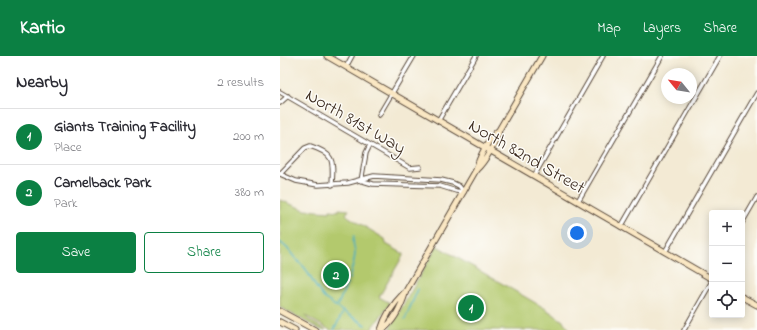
<!DOCTYPE html>
<meta charset="utf-8">
<style>
body{margin:0;font-family:"Indie Flower",sans-serif;background:#f7f7f7;color:#2b2b33}
.controls{position:absolute;right:12px;bottom:12px;display:grid;overflow:hidden;border-radius:4px;box-shadow:0 2px 10px #0003}
.controls button{width:36px;height:36px;display:grid;place-items:center;padding:0;border:0;border-bottom:1px solid #e1e1e2;background:#fff;color:#2b2b33;font:20px sans-serif}
.compass{position:absolute;left:381px;top:12px;width:36px;height:36px;border-radius:50%;background:#fff;box-shadow:0 2px 10px #0003;rotate:300deg}
.you{position:absolute;left:297px;top:177px;width:14px;height:14px;margin:-10px;border:3px solid #fff;border-radius:50%;background:#1a73e8;box-shadow:0 0 0 6px #1a73e833}
.badge{display:grid;place-items:center;width:26px;height:26px;border-radius:50%;background:#0b8043;color:#fff;font-size:13px;font-weight:700}
.pin{position:absolute;translate:-50% -50%;border:2px solid #fff;box-shadow:0 1px 4px #0006}
.list{margin:0;padding:0;list-style:none}
h2{display:flex;justify-content:space-between;align-items:center;height:52px;margin:0;padding:0 16px;font-size:17px}
h2 small{font-size:13px;font-weight:400;color:#7c7c81}
.list li{display:grid;grid-template-columns:26px 1fr auto;gap:12px;align-items:center;box-sizing:border-box;height:56px;padding:0 16px;border-top:1px solid #e1e1e2}
.list b{display:block;font-size:15px;white-space:nowrap}
.list p{margin:0;font-size:13px;white-space:nowrap;color:#7c7c81}
.list em{font-size:13px;font-style:normal;color:#7c7c81}
.actions{display:flex;gap:8px;padding:12px 16px}
.actions a{flex:1;padding:9px 0;border:1px solid #0b8043;border-radius:4px;text-align:center;font-size:14px;color:#0b8043}
.actions .main{background:#0b8043;color:#fff}
.icon{flex:none;width:22px;height:22px;fill:none;stroke:currentColor;stroke-width:2;stroke-linecap:round;stroke-linejoin:round}
.map{position:relative;flex:none;width:477px;height:274px;overflow:hidden}
header{display:flex;align-items:center;gap:24px;box-sizing:border-box;height:56px;padding:0 20px;background:#0b8043;color:#fff}
header strong{font-size:19px}
nav{display:flex;gap:22px;margin-inline-start:auto;font-size:14px}
main{display:flex}
aside{flex:1;background:#fff}
.map>svg:first-child{display:block}
.green{fill:#b3c96d;stroke:#777a46}
.lines{fill:none;stroke-linecap:round;stroke-linejoin:round}
.stream{stroke:#41adc0;stroke-width:1.5}
.street-casing{stroke:#574739;stroke-width:5.5}
.secondary-casing{stroke:#574739;stroke-width:7}
.street{stroke:#fff;stroke-width:3.5}
.secondary{stroke:#fae7c3;stroke-width:5}
.labels{text-anchor:middle;stroke-width:3;stroke-linejoin:round;paint-order:stroke}
.street-label{font-size:18px;fill:#3b2a1e;stroke:#fdfcf7}
</style>
<header>
<strong>Kartio</strong>
<nav><a>Map</a><a>Layers</a><a>Share</a></nav>
</header>
<main>
<aside>
<h2>Nearby<small>2 results</small></h2>
<ul class="list">
<li><span class="badge">1</span><div><b>Giants Training Facility</b><p>Place</p></div><em>200 m</em></li>
<li><span class="badge">2</span><div><b>Camelback Park</b><p>Park</p></div><em>380 m</em></li>
</ul>
<div class="actions"><a class="main">Save</a><a>Share</a></div>
</aside>
<div class="map">
<svg width="477" height="274" viewBox="0 0 477 274">
<rect width="100%" height="100%" fill="#fdfcf7"/>
<filter id="ink" filterUnits="userSpaceOnUse"><feTurbulence type="fractalNoise" baseFrequency=".025" numOctaves="2"/><feDisplacementMap in="SourceGraphic" scale="8" xChannelSelector="R" yChannelSelector="G"/><feConvolveMatrix kernelMatrix="1 2 1 2 8 2 1 2 1" color-interpolation-filters="sRGB"/></filter>
<filter id="wash" filterUnits="userSpaceOnUse"><feTurbulence type="fractalNoise" baseFrequency=".012" numOctaves="4" result="noise"/><feDisplacementMap in="SourceGraphic" scale="16" xChannelSelector="R" yChannelSelector="G"/><feGaussianBlur stdDeviation="0.9" result="paint"/><feColorMatrix in="noise" values="0 0 0 0 0 0 0 0 0 0 0 0 0 0 0 0 0 1.4 0 .05"/><feComposite in="paint" operator="in"/></filter>
<g filter="url(#wash)">
<rect width="100%" height="100%" fill="#f3ead4"/>
<path class="green" d="M0 144 25 154 50 156V154L59 155V153L69 154 66 158 69 161 105 183 106 188 124 198 99 241 110 247 91 274H50L24 259 29 264 46 274H41L0 251Z
M157 190 266 253 283 265 290 274H109Z"/>
<g class="lines">
<path class="stream" d="M0 186 7 192 15 202 25 212 36 231 44 242 62 255 86 269
M69 223C71 215 75 205 75 196 74 189 72 187 74 180
M57 251 67 227
M125 263 138 233
M54 274 63 256"/>
</g>
</g>
<g filter="url(#ink)">
<g class="lines">
<g class="street-casing">
<path id="street" d="M66 11 72 0
M0 36 130 112 140 111
M0 47 8 40
M99 59 134 0
M158 65 196 0
M254 120 323 0
M81 125 86 97 90 89
M83 125 93 128 160 130 176 135 183 136
M52 129C53 106 56 98 30 90L25 92 0 118 16 125 38 129 68 127 94 120 161 124 173 127 179 130 184 136
M298 145 382 0
M462 167 477 141
M341 171 440 0
M385 196 477 37
M404 274 432 225"/>
</g>
<g class="secondary-casing">
<path id="secondary" d="M47 0 432 223
M196 114C205 106 217 85 219 74L262 0
M462 241 477 249
M0 255 35 274
M0 266 15 274
M101 274C105 260 114 247 124 237
M102 274C114 266 122 248 126 235L196 114C199 102 209 81 219 74"/>
</g>
<use href="#street" class="street"/>
<use href="#secondary" class="secondary"/>
</g>
</g>
<g class="labels">
<g class="street-label">
<text transform="translate(76 65) rotate(30)" y="6">North 81st Way</text>
<text transform="translate(247 100) rotate(30)" y="6">North 82nd Street</text>
</g>
</g>
</svg>
<div class="controls">
<button>+</button>
<button>−</button>
<button><svg class="icon" aria-label="locate" viewBox="0 0 24 24"><circle cx="12" cy="12" r="6"/><path d="M12 2v4M12 18v4M2 12h4M18 12h4"/></svg></button>
</div>
<svg class="compass" viewBox="-18 -18 36 36"><path d="M0-13l5 13h-10z" fill="#e53935"/><path d="M0 13l5-13h-10z" fill="#7c7c81"/></svg>
<div class="you"></div>
<div class="pin badge" style="left:191px;top:252px">1</div>
<div class="pin badge" style="left:56px;top:219px">2</div>
</div>
</main>
